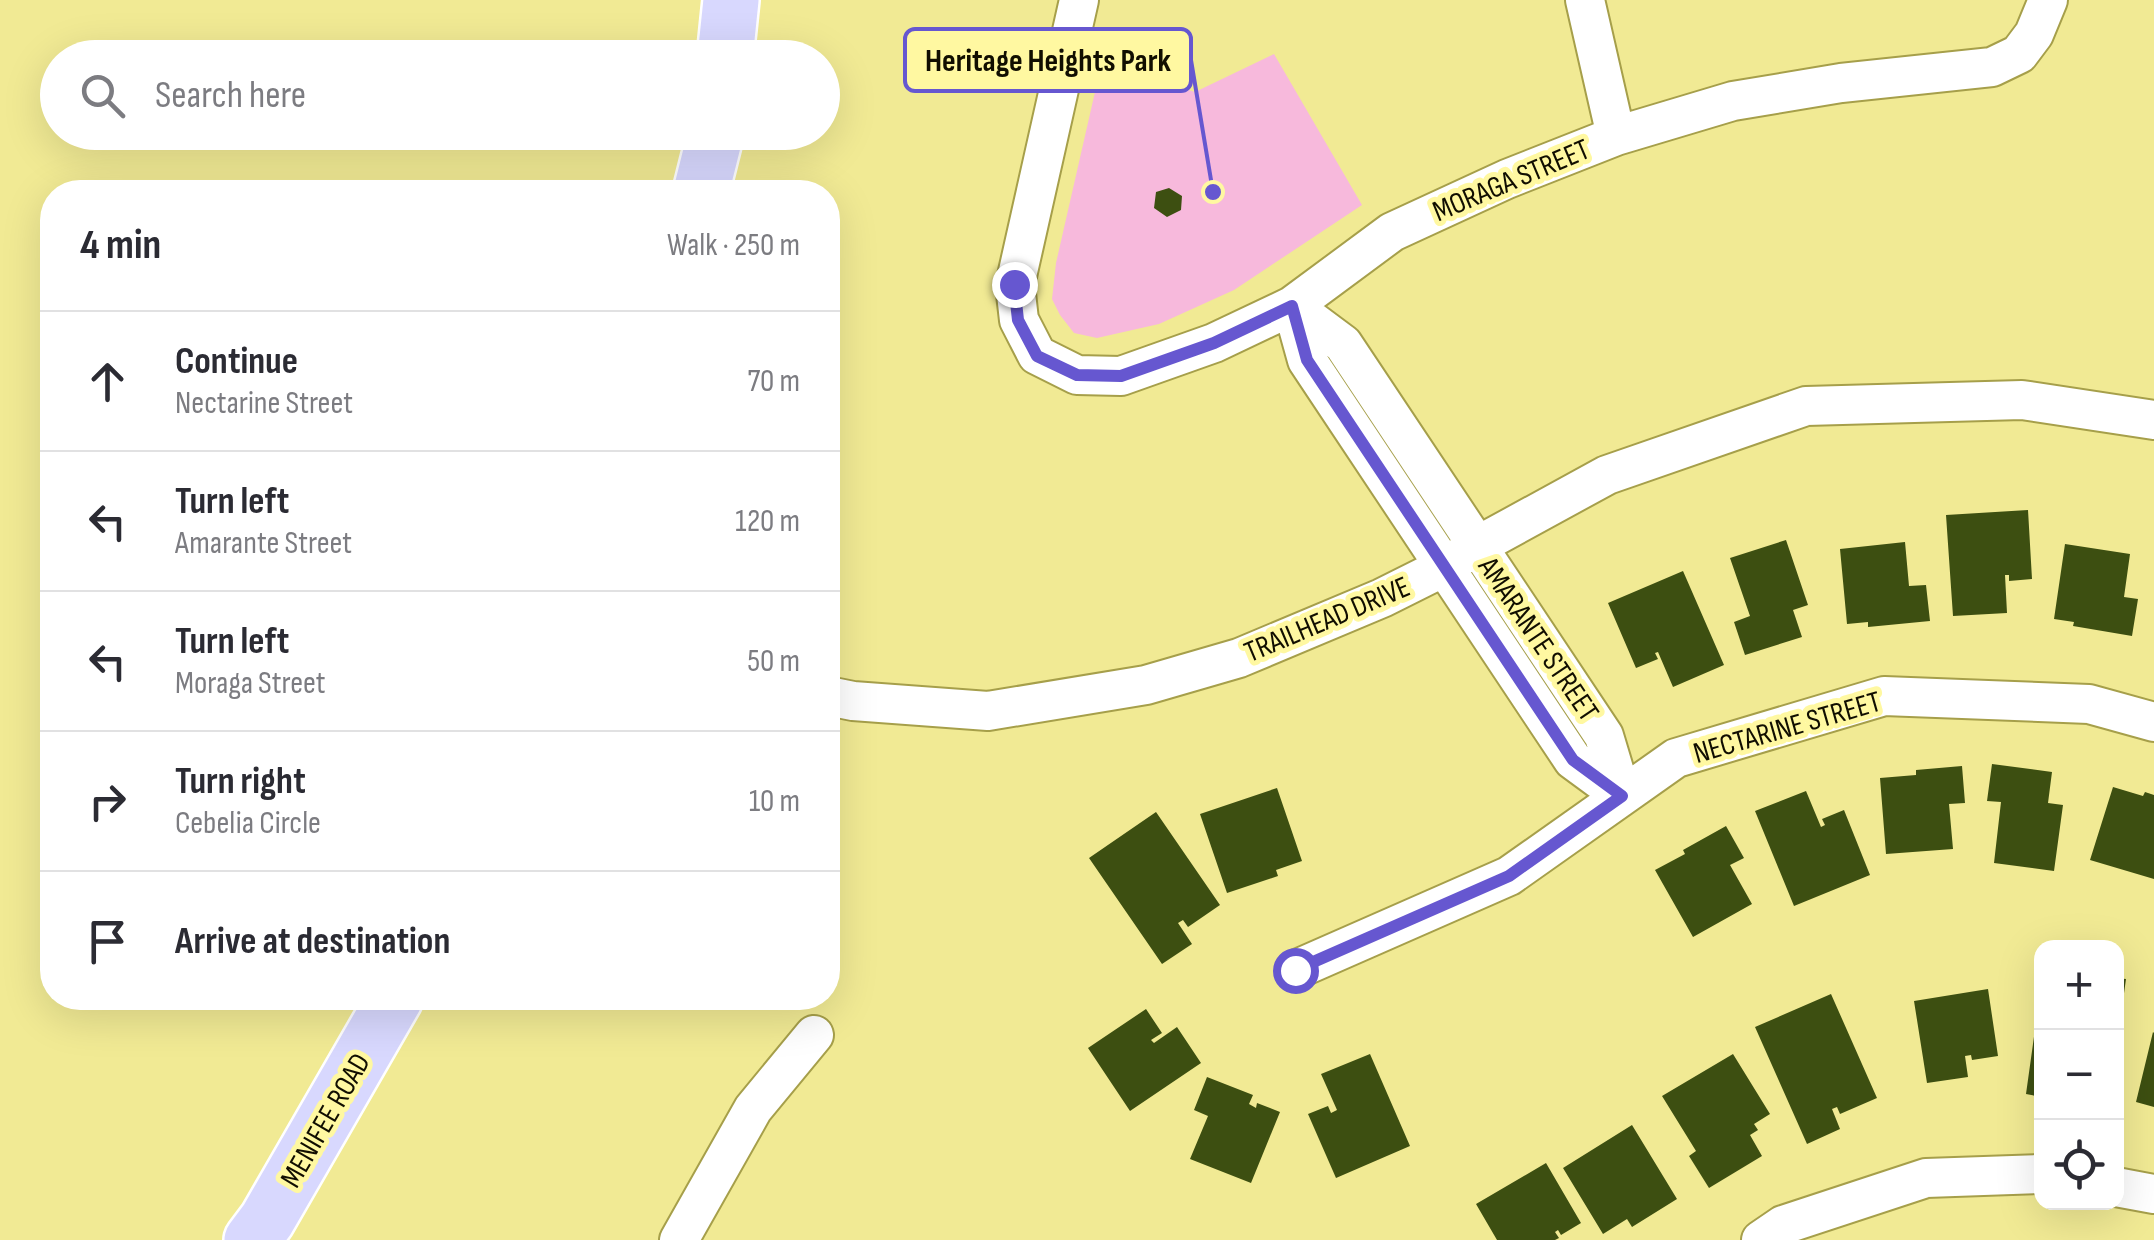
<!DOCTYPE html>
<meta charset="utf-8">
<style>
body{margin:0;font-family:"Sofia Sans Condensed",sans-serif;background:#f2f2f3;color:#2b2b33}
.controls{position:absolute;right:30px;bottom:30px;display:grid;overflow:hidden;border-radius:20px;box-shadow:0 10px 40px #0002}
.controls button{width:90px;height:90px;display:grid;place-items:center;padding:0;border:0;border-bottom:2px solid #e1e1e2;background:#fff;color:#2b2b33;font:50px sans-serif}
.stop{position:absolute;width:30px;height:30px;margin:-22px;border:8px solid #6657d0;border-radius:50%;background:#fff}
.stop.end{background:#6657d0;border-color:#fff;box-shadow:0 2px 10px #0008}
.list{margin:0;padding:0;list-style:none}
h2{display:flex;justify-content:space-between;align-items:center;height:130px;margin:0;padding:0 40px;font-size:42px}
h2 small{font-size:32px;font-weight:400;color:#7c7c81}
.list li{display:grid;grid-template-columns:65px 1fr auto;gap:30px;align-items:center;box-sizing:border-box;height:140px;padding:0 40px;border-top:2px solid #e1e1e2}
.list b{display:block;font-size:38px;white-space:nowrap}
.list p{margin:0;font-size:32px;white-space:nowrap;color:#7c7c81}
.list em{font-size:32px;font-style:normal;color:#7c7c81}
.icon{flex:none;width:55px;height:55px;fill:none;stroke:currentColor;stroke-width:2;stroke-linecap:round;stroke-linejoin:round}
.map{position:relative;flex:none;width:2154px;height:1240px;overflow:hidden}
.search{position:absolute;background:#fff;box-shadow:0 10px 40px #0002;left:40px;top:40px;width:800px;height:110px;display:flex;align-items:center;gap:25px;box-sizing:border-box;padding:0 35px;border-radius:55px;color:#7c7c81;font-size:38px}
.panel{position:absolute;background:#fff;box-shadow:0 10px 40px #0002;left:40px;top:180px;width:800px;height:830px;border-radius:40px}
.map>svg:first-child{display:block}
.green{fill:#f7b9dc}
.building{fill:#3d4f11}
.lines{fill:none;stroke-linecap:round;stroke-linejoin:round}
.street-casing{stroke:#a69f4a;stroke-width:42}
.primary-casing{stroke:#fff;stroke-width:60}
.street{stroke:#fff;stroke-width:38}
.primary{stroke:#d8d8fe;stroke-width:55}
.route{stroke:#6657d0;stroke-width:12}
.labels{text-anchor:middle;stroke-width:10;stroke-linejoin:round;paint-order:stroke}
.street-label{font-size:30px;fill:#110e00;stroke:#fff8a1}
.leader{fill:none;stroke:#6657d0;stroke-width:4}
.callout-dot{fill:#6657d0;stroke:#fff8a1;stroke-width:4}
.callout{fill:#fff8a1;stroke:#6657d0;stroke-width:4}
.callout-label{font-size:32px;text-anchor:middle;font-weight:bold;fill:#110e00}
</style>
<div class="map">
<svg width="2154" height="1240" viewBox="0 0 2154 1240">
<rect width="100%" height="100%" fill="#f1ea94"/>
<path class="green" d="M1274 54 1362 205 1234 290 1159 324 1097 338 1074 333 1060 315 1052 299 1056 263 1100 70H1120L1195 92Z"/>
<path class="building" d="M1169 188 1182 196 1181 210 1167 217 1154 208 1156 192Z
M2028 510 2032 579 2009 581V575H2005L2007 613 1953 616 1946 515Z
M1786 540 1808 605 1793 610 1802 637 1745 655 1734 622 1750 616 1730 558Z
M1905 542 1909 586 1926 585 1930 621 1868 627V622L1847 624 1840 549Z
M2065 544 2130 554 2124 597 2138 599 2132 636 2073 626 2074 622 2054 619Z
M1683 571 1724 665 1673 687 1658 652 1655 653 1658 659 1636 668 1608 603Z
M1992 764 2052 772 2048 803 2063 805 2054 871 1994 863 2001 802 1987 801Z
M1962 766 1965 803 1949 804 1953 849 1886 854 1880 778 1916 775V770Z
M2113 787 2143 796 2145 792 2154 795V879L2090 860Z
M1277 788 1302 861 1276 870 1278 876 1227 893 1200 814Z
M1806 791 1821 827 1825 825 1822 819 1844 810 1870 875 1794 906 1755 811Z
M1156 812 1220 905 1188 927 1183 920 1178 923 1192 944 1162 964 1089 858Z
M1726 826 1744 858 1730 865 1752 904 1693 937 1655 870 1685 854 1683 850Z
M2116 978 2126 979 2119 1029H2116Z
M1988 989 1998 1056 1972 1060 1971 1055 1965 1056 1968 1077 1927 1083 1914 1001Z
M1831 994 1877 1098 1840 1114 1837 1107 1832 1109 1840 1129 1807 1144 1755 1027Z
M2039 1001 2042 1002V1097L2026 1094Z
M1146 1009 1162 1033 1151 1040 1154 1043 1177 1027 1201 1063 1130 1111 1088 1048Z
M2153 1032 2154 1033V1107L2136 1102Z
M1370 1054 1410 1146 1336 1178 1308 1114 1328 1106 1331 1113 1337 1110 1321 1074Z
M1733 1054 1770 1114 1754 1124 1758 1130 1750 1135 1762 1156 1709 1188 1689 1156 1696 1151 1662 1096Z
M1207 1077 1253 1095 1249 1104 1256 1108 1257 1103 1280 1112 1251 1183 1190 1159 1208 1116 1194 1110Z
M1632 1125 1677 1199 1632 1227 1627 1219 1603 1234 1563 1168Z
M1546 1163 1581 1223 1561 1235 1558 1230 1555 1232 1559 1238 1555 1240H1497L1476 1204Z"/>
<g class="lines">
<g class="street-casing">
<path id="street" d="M1079 0 1015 285 1019 320 1037 355 1077 375 1121 376 1214 343 1292 306 1392 232 1507 179 1616 136 1733 101 1841 83 1992 67 2019 54 2034 34 2048 0
M1585 0 1616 136
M1292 306 1343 344 1604 736 1622 796
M1292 306 1307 360 1573 760 1622 796
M828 696 853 701 988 711 1146 685 1239 658 1382 598 1444 567 1477 546 1607 475 1806 406 2022 400 2154 420
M1295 970 1509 876 1676 758 1884 696 2089 704 2154 722
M2116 1187 2154 1194
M679 1240 753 1109 814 1035
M1761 1240 1783 1225 1926 1178 2042 1174"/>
</g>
<g class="primary-casing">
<path id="primary" d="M725 58 731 0
M701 192 716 132
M252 1240 267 1220 395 998"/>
</g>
<use href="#street" class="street"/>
<use href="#primary" class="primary"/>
</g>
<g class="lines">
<path class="route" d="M1014 284 1018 320 1037 356 1077 375 1121 376 1214 343 1292 306 1307 360 1573 760 1622 796 1509 876 1295 970"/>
</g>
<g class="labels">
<g class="street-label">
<text transform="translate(1511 180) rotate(-23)" y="10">MORAGA STREET</text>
<text transform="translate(1327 619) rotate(-23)" y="10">TRAILHEAD DRIVE</text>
<text transform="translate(1539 639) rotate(56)" y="10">AMARANTE STREET</text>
<text transform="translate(1787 727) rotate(-16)" y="10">NECTARINE STREET</text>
<text transform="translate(325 1120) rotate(-60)" y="10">MENIFEE ROAD</text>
</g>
</g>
<path class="leader" d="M1213 192L1191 60"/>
<circle class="callout-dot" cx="1213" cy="192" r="10"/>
<rect class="callout" x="905" y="29" width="286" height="62" rx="10"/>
<g class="callout-label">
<text x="1048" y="71">Heritage Heights Park</text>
</g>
</svg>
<div class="controls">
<button>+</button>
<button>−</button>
<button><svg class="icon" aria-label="locate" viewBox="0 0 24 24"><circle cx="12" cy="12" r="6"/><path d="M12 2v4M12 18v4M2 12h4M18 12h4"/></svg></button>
</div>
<div class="stop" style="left:1295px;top:970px"></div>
<div class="stop end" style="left:1014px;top:284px"></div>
<div class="search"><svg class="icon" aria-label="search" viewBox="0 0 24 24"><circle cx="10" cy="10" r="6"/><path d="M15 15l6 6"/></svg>Search here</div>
<section class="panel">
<h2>4 min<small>Walk · 250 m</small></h2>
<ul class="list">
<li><svg class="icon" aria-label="ahead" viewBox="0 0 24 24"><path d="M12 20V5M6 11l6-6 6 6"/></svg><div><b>Continue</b><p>Nectarine Street</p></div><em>70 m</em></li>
<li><svg class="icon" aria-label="left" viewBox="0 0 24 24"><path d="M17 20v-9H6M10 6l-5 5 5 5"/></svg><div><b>Turn left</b><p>Amarante Street</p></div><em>120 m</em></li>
<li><svg class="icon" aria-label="left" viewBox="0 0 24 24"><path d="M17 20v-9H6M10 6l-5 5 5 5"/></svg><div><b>Turn left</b><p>Moraga Street</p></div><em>50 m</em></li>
<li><svg class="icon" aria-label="right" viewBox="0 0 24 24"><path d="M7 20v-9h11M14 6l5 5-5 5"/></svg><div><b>Turn right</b><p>Cebelia Circle</p></div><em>10 m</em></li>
<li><svg class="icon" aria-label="arrive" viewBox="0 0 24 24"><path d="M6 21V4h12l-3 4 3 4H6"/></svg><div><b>Arrive at destination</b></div></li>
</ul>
</section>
</div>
